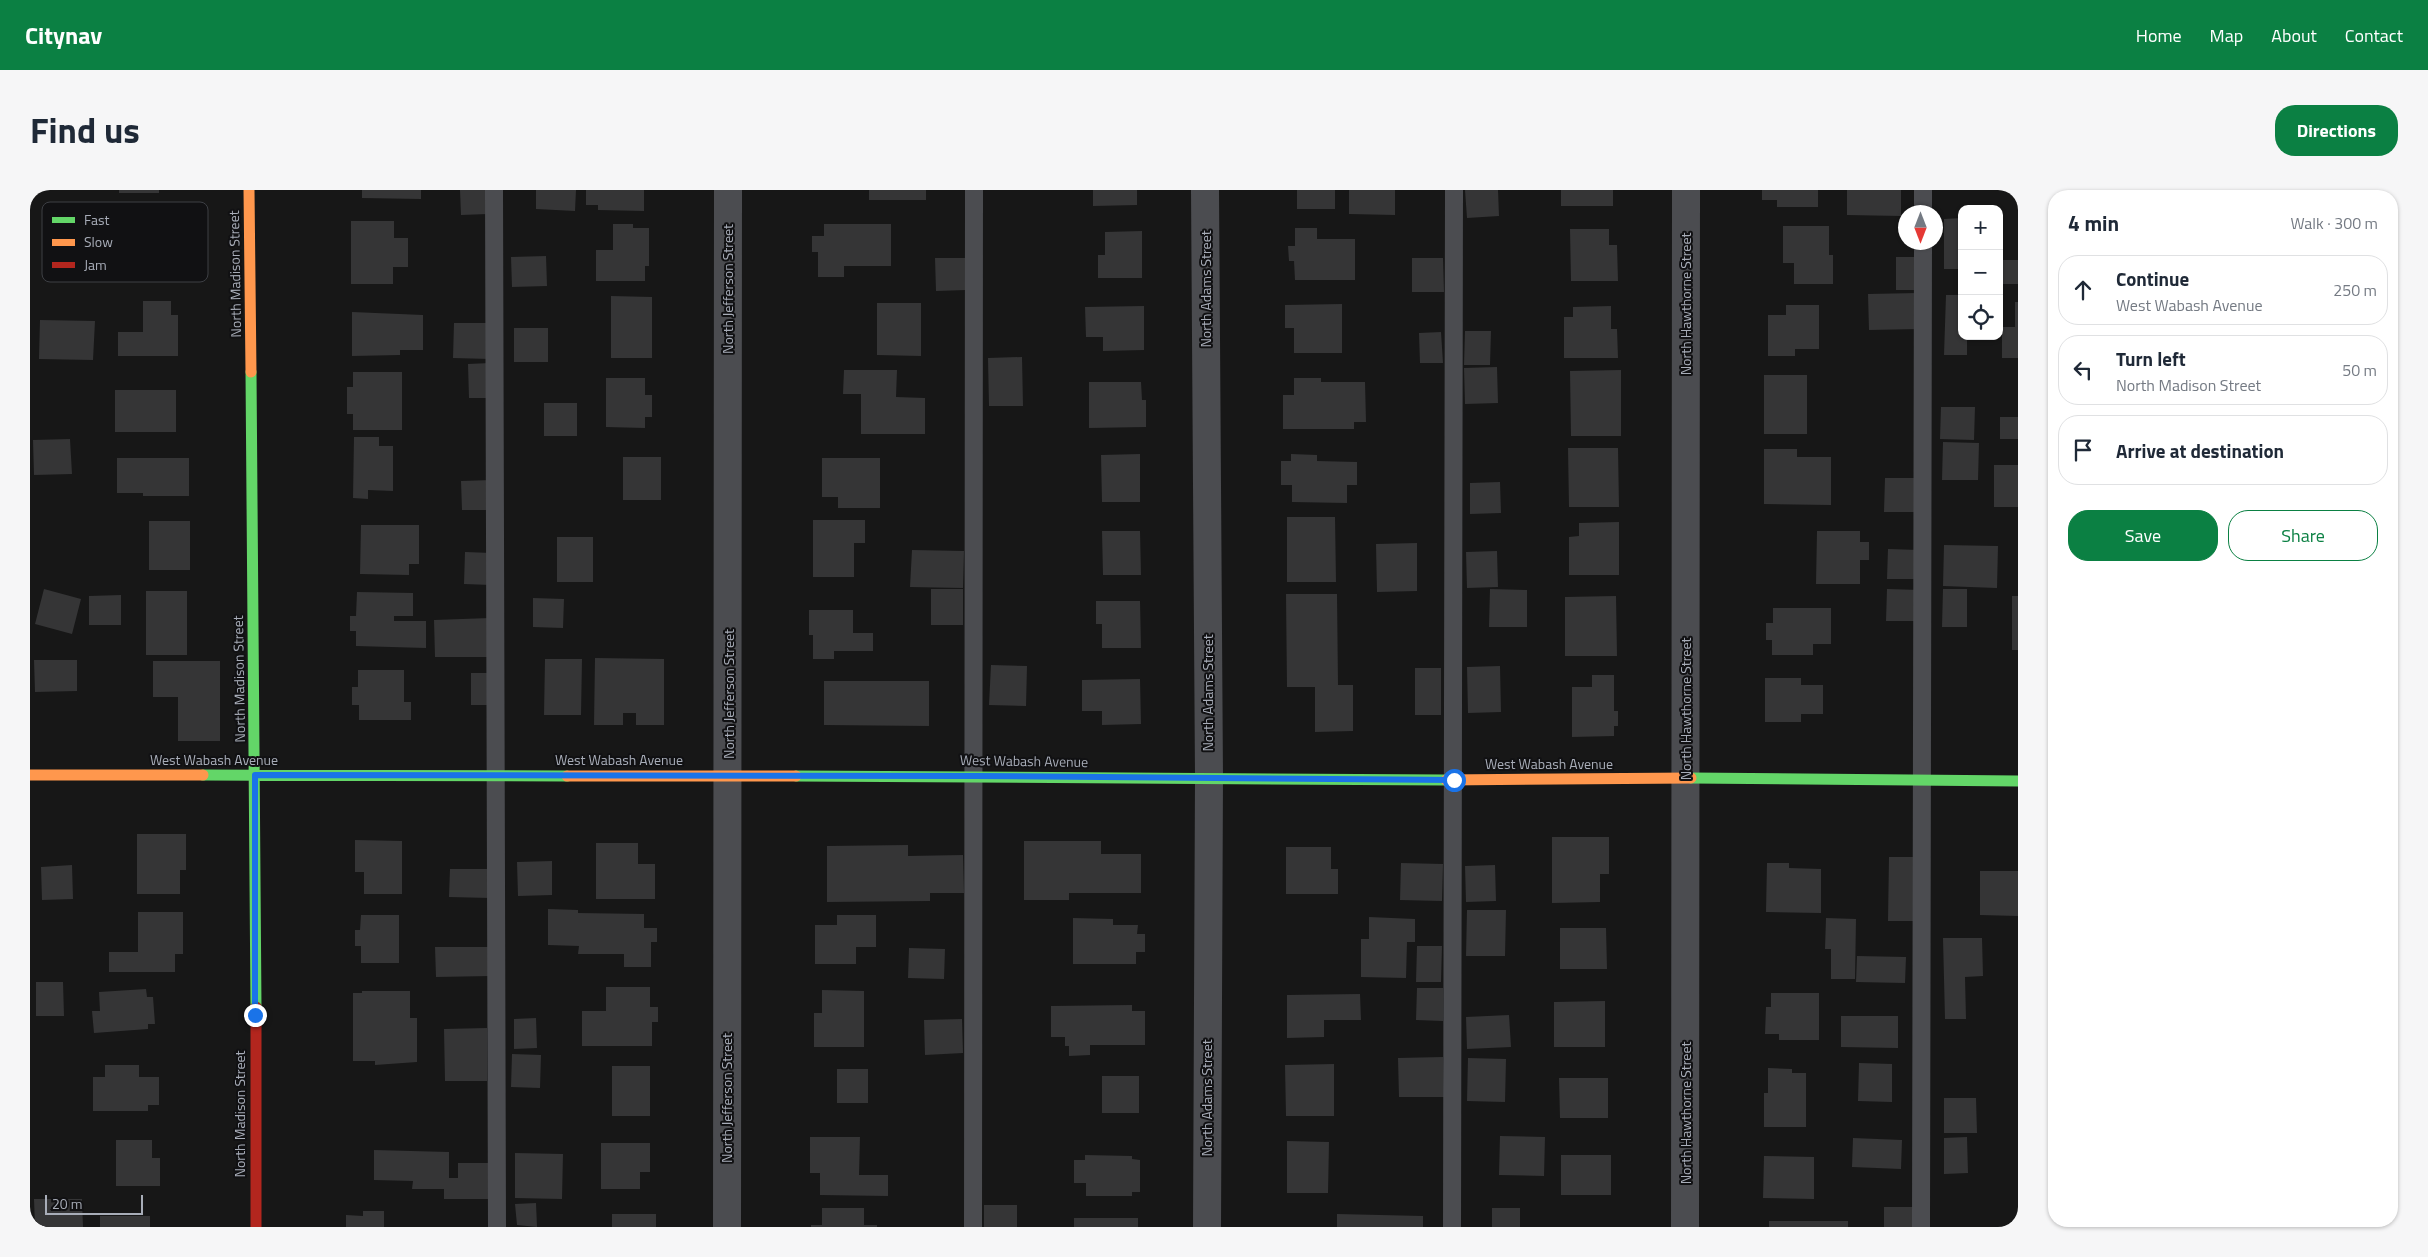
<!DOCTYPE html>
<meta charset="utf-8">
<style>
body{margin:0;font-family:"Titillium Web",sans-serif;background:#f6f6f7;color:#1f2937}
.controls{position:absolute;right:15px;top:15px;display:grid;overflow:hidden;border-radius:10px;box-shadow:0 1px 4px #0004}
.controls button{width:45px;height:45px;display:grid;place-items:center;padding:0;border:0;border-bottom:1px solid #e0e1e3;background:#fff;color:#1f2937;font:25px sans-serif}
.compass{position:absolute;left:1868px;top:15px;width:45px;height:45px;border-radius:50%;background:#fff;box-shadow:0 1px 4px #0004;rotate:180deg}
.scale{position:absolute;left:15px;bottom:12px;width:98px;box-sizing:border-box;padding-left:5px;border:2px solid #a8adb8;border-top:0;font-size:14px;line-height:18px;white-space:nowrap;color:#a8adb8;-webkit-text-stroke:4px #111113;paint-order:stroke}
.stop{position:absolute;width:15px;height:15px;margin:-11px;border:4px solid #1a73e8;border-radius:50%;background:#fff}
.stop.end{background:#1a73e8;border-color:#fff;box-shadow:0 1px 5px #0008}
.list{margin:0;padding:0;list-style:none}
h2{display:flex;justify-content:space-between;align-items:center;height:65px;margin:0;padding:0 20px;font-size:21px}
h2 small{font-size:16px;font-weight:400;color:#747a83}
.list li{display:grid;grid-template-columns:32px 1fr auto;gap:15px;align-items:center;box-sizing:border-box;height:70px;margin:0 10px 10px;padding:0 10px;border:1px solid #e0e1e3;border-radius:20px}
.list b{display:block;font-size:19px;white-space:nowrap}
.list p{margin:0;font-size:16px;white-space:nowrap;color:#747a83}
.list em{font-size:16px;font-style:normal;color:#747a83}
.actions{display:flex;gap:10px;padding:15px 20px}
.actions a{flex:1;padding:11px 0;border:1px solid #0b8043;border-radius:20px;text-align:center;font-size:18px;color:#0b8043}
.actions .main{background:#0b8043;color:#fff}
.icon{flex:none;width:28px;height:28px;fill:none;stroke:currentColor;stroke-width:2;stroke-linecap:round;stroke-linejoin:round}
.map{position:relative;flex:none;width:1988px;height:1037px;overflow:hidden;border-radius:20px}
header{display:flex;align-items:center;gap:30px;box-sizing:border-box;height:70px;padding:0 25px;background:#0b8043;color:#fff}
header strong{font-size:24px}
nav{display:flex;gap:28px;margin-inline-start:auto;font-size:18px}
.intro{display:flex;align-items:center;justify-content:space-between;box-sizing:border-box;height:120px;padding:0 30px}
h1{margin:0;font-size:35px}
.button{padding:12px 22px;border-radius:20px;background:#0b8043;color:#fff;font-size:18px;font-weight:700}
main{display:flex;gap:30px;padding:0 30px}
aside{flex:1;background:#fff;border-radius:20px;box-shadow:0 1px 4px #0004}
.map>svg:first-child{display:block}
.building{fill:#353536}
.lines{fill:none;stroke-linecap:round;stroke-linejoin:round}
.lane{stroke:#4b4c50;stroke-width:18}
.street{stroke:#4b4c50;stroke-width:28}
.fast{stroke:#63d668;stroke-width:11}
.slow{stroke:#ff974d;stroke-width:11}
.jam{stroke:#b3261e;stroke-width:11}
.route{stroke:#1a73e8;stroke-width:6}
.labels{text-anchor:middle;stroke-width:4;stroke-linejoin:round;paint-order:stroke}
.street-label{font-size:14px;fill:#a8adb8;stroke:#111113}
.key{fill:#111113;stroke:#3e4045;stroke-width:1}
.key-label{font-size:14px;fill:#a8adb8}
</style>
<header>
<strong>Citynav</strong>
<nav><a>Home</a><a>Map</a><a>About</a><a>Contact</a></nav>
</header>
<div class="intro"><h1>Find us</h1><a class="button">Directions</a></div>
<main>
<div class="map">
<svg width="1988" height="1037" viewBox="0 0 1988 1037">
<rect width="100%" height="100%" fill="#171717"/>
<path class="building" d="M89 0H129V3H89Z
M332 0H391V9L332 8Z
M430 0H457L458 24 431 25Z
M506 0H546L545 21 506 19Z
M556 0H614V21L568 20V15H556Z
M839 0H896V10H839Z
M1063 0H1107V15L1063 16Z
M1267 0H1305V19H1267Z
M1319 0H1365V25L1319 24Z
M1435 0H1468L1469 26 1437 28Z
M1531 0H1583V16H1531Z
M1732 0H1788V17H1747V10H1732Z
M1817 0H1871V26L1817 25Z
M1932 28V79H1914V29Z
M321 31H364V48H378V77H363V94H321Z
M583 34H603V38H619V76H615V91H566V60H583Z
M794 34H861V76H814V87H788V62H782V46H794Z
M1753 36H1799V65H1803V94H1764V73H1753Z
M1265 38H1287V49H1325V90H1265L1264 71H1259L1258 56H1265Z
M1540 39H1579V55H1587L1588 91H1541Z
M1112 41V88H1068V65H1075V42Z
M516 66 517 96 482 97 481 67Z
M1866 67H1888V100H1866Z
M905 68H936V100L906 101Z
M1382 68H1413L1414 102H1382Z
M1969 70H1988V94H1969Z
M1888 103 1889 139 1839 140 1838 104Z
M1916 105H1932V146H1937V165H1914Z
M581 106 622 107V168H581Z
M113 111H141V125H148V166H88V142H113Z
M1985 112H1988V168H1972V137H1985Z
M847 113H891V166L847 165Z
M1312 114V163H1264V138H1255V115Z
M1756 115H1789V159H1765V166H1738V125H1756Z
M1114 116V160L1073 161V147H1056L1055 117Z
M1581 116V139H1587L1588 168H1534V127H1543V117Z
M322 122 393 125V160H370V165L322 166Z
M10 130 65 131 63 170 9 169Z
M424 133H461L460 169 423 168Z
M484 138H518V172H484Z
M1435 141H1461L1460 175H1434Z
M1411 142 1413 173H1390L1389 143Z
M992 167 993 216H959L958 168Z
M460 173V208H439L438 174Z
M1467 177 1468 213 1435 214 1434 178Z
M814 180H867L866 207 895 208V244H831V204H813Z
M1591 180V246H1541L1540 181Z
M323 182H372V240H323V224H317V197H323Z
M1734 185H1777V244H1734Z
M576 188H615V205H622V227H615V238L576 237Z
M1264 188H1291V192H1335L1336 232H1324V239H1253V205H1264Z
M1059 192H1111L1112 210H1116V237L1059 238Z
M85 200H146V242H85Z
M514 213H547V246H514Z
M1911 217H1945L1944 250 1910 249Z
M1970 227H1988V249H1970Z
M324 247H349V256H363V301L338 300V309L323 308Z
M40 249 42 284 4 285 3 250Z
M1913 252 1949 253 1948 290H1912Z
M1538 258H1588L1589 317H1539Z
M1734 259H1767V267H1801V315L1734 314Z
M1110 264V312H1072L1071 265Z
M1261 264 1287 265V271L1327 272V295H1317V313L1262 312V295H1251V271H1261Z
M593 267H631V310H593Z
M87 268H159V306H113V303H87Z
M792 268H850V318H808V307H792Z
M1964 275H1988V317H1964Z
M1855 288H1890V322H1854Z
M462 290V320H432L431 291Z
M1470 292 1471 323 1440 324V293Z
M1257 327H1305L1306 392H1257Z
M783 330H835V353H824V387H783Z
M119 331H160V380H119Z
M1589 332V385H1539V347L1549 346V333Z
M331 335H389V374H379V385L330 384Z
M1072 341H1110L1111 385H1073Z
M1787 341H1830V352H1839V370H1830V394H1786Z
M527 347H563V392H527Z
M1387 353V401L1347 402 1346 354Z
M1914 355 1968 356 1967 398 1913 396Z
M1858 359 1889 360 1888 389H1857Z
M882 360 934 361 933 398 880 397Z
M1467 361 1468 397 1437 398 1436 362Z
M435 362 462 363 461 395 434 394Z
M14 399 51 409 42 444 5 434Z
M901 399H933V435H901Z
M1460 399 1497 400V437H1459Z
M1857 399 1890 400V431H1856Z
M1913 399H1937V437H1912Z
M116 401H157V465H116Z
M327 402 383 403V426H364V431H396V458L326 456V441H320V426H326Z
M1256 404H1307L1308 495H1323V541L1285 542V497H1257Z
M91 405V435H59V406Z
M1586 406 1587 466H1535V407Z
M1982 406H1988V460H1982Z
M503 408 534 409 533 438 503 437Z
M1066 411H1110L1111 458H1072V434H1066Z
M1743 418H1801V454H1783V465H1742V450H1736V433H1743Z
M779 420H823V443H843V461H804V469H783V445H779Z
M460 428 461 467H405L404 430Z
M565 468 634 469V535H606V523H593V535H564Z
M515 469H552L551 525H514Z
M4 470H47V501L5 502Z
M123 471H190V551H148V507H123Z
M961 475 997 476 996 516 959 515Z
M1470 476 1471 522 1438 523 1437 477Z
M1385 478H1411V525H1385Z
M328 480H374V512H381V530H329V515H322V497H328Z
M441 483H463L462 515H441Z
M1562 485H1584V521H1588V536H1584V546L1542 547V497H1562Z
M1735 488H1771V495H1793V524H1771V532H1735Z
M1110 489 1111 534 1072 535V521H1052V490Z
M794 491H899V536L794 535Z
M107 644H156V680H150V704H107Z
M1522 647H1579V684H1570V712L1522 713Z
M325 650 372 651V704H334V682H325Z
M994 651H1071V664H1111V703H1039V710H994Z
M566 653H608V674H625V709H566Z
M878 655V666L933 665 934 703H900V711L797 712V656Z
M1256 657H1301V679H1308V704H1256Z
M1859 667H1884V731H1858Z
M522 671V705L488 706 487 672Z
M1371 673 1413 674 1412 711 1370 710Z
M1737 673H1759V678L1791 679V723L1736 722Z
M42 675 43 709 12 710 11 677Z
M1465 675 1466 711 1436 712 1435 676Z
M420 679H461L460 708 419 707Z
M1950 681H1988V726L1950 725Z
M518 719 548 720V723L614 724V738H627V752H621V777H594V764H548L549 756 518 755Z
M1437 720H1476L1475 766H1436Z
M108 722H153V764H145V782H79V762H108Z
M331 725H369V773H331V756H325V740H330Z
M807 725H846V757H826V774H785V735H807Z
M1339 727 1385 729V752H1377L1376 788 1331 787V749H1339Z
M1043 728 1083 729V735H1108L1107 744H1115V762H1106V774H1043Z
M1796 728 1826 729 1825 789H1801V759H1795Z
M1530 738H1576L1577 779H1530Z
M1913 748H1952L1953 786 1935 787 1936 829H1915Z
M1387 756H1412L1411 792H1386Z
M405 757H461V786L406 787Z
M879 758 915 759 914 789 878 788Z
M1827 766 1876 767 1875 793 1826 792Z
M6 792H33L34 826H6Z
M576 797H620V817H628V832H622V856H552V821H576Z
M1387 798H1413V831L1386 830Z
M116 799 117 807H123L125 834H118V839L64 843 62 821H70L69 802Z
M792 800 834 801V857H784V823H792Z
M332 801H380V828H387V872L345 875V871H323V803H332Z
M1741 803H1789V850H1749V844H1735L1736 817H1741Z
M1330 804 1331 830H1294V847L1257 848V805Z
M1575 811V857H1524V812Z
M1102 815V821H1115V855H1060V865L1039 866V856H1035V847H1021V816Z
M1479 825 1481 857 1437 859 1436 827Z
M1811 826H1868V858L1811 857Z
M506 828 507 858 484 859V829Z
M932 829 933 863 895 865 894 830Z
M457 838V891H415L414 839Z
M482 864 511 865 510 898 481 897Z
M1413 867 1414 907H1369L1368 868Z
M1438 868 1476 869 1475 912 1437 911Z
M1829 873 1862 874V912L1828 911Z
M1304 874V926H1256L1255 875Z
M75 875H109V887H129V915H118V921H63V887H75Z
M582 876H620V926H582Z
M1738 878 1762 879V883H1776V937H1734V903H1738Z
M807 879H838V913H807Z
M1072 886H1109V923H1072Z
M1529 888H1578V928H1530Z
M1914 908H1946L1947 943H1914Z
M1470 946 1515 947 1514 986 1469 985Z
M780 947H830L829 985H858V1006L790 1005V983H780Z
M1937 947 1938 983 1914 984V948Z
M1823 948 1872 950 1871 979 1822 977Z
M86 950H122V968H130V996H86Z
M1257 951 1299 952 1298 1003H1257Z
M571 953H620V982H610V999H571Z
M344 960 419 962V988H428V973H459V1009H414V999H382L383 991 344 990Z
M485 963 533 964 532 1009 485 1008Z
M1055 965 1102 966V969L1110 970V1002H1102V1006H1056V993H1044V970H1055Z
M1531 965H1581V1005H1531Z
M1734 966 1784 967V1009L1733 1008Z
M4 1009H52L53 1037H5Z
M506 1013 507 1037 487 1035 485 1014Z
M954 1015H987V1037H954Z
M1854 1017H1890V1037H1854Z
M792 1018H834V1035H847V1037H781V1035H792Z
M1462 1018H1490V1037H1462Z
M333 1021H354V1037H316V1025L333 1026Z
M582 1024H626V1037H582Z
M1307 1024 1393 1026V1037H1307Z
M70 1026H120V1037H70Z
M1044 1028H1108V1037H1044Z
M1739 1031H1818V1037H1739Z"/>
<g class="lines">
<path class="lane" d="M464 0 467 1037
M1893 22V0
M943 1037 944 0
M1422 1037 1424 0
M1891 1037 1893 52"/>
<path class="street" d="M1175 0 1179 588 1177 1037
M697 1037 698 0
M1655 1037 1656 0"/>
<path class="fast" d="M221 182 226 817
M173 585 537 586
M766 586 1416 590
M1661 588 1988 591"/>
<path class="slow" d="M219 0 221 182
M0 585H173
M537 586H766
M1416 590 1661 588"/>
<path class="jam" d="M226 817V1037"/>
</g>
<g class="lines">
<path class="route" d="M225 825V585L944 586 1424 590"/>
</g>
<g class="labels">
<g class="street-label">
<text transform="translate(205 84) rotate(-91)" y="5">North Madison Street</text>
<text transform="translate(698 99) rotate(-90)" y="5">North Jefferson Street</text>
<text transform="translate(1176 99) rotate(-90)" y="5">North Adams Street</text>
<text transform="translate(1656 114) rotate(-90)" y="5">North Hawthorne Street</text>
<text transform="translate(209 489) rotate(-91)" y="5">North Madison Street</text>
<text transform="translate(1178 503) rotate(-90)" y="5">North Adams Street</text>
<text transform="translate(699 504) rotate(-90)" y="5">North Jefferson Street</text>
<text transform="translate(1656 519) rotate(-90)" y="5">North Hawthorne Street</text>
<text x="184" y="575">West Wabash Avenue</text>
<text x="589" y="575">West Wabash Avenue</text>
<text transform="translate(994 571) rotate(1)" y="5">West Wabash Avenue</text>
<text x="1519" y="579">West Wabash Avenue</text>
<text transform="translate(697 908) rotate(-90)" y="5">North Jefferson Street</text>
<text transform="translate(1177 908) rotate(-90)" y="5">North Adams Street</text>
<text transform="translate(1656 923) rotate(-90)" y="5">North Hawthorne Street</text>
<text transform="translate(210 924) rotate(-90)" y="5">North Madison Street</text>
</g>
</g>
<rect x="12" y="12" width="166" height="80" rx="8" class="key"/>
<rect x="22" y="27" width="23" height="6" fill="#63d668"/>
<rect x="22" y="49" width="23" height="7" fill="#ff974d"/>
<rect x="22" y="72" width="23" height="6" fill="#b3261e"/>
<g class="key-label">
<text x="54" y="35">Fast</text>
<text x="54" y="57">Slow</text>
<text x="54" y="80">Jam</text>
</g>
</svg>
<div class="controls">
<button>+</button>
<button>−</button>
<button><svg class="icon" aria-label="locate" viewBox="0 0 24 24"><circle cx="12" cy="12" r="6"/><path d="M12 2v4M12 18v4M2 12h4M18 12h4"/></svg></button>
</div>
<svg class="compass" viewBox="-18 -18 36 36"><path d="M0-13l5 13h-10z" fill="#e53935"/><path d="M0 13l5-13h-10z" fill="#747a83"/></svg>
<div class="scale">20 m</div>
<div class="stop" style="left:1424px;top:590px"></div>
<div class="stop end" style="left:225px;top:825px"></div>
</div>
<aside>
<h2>4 min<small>Walk · 300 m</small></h2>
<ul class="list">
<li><svg class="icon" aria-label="ahead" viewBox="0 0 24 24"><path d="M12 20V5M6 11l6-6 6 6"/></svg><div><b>Continue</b><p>West Wabash Avenue</p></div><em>250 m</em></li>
<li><svg class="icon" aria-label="left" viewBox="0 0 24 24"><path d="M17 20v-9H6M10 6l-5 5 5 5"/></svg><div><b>Turn left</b><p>North Madison Street</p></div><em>50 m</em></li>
<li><svg class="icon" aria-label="arrive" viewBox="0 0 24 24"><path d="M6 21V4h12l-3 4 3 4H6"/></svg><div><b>Arrive at destination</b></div></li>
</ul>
<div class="actions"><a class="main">Save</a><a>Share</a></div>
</aside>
</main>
